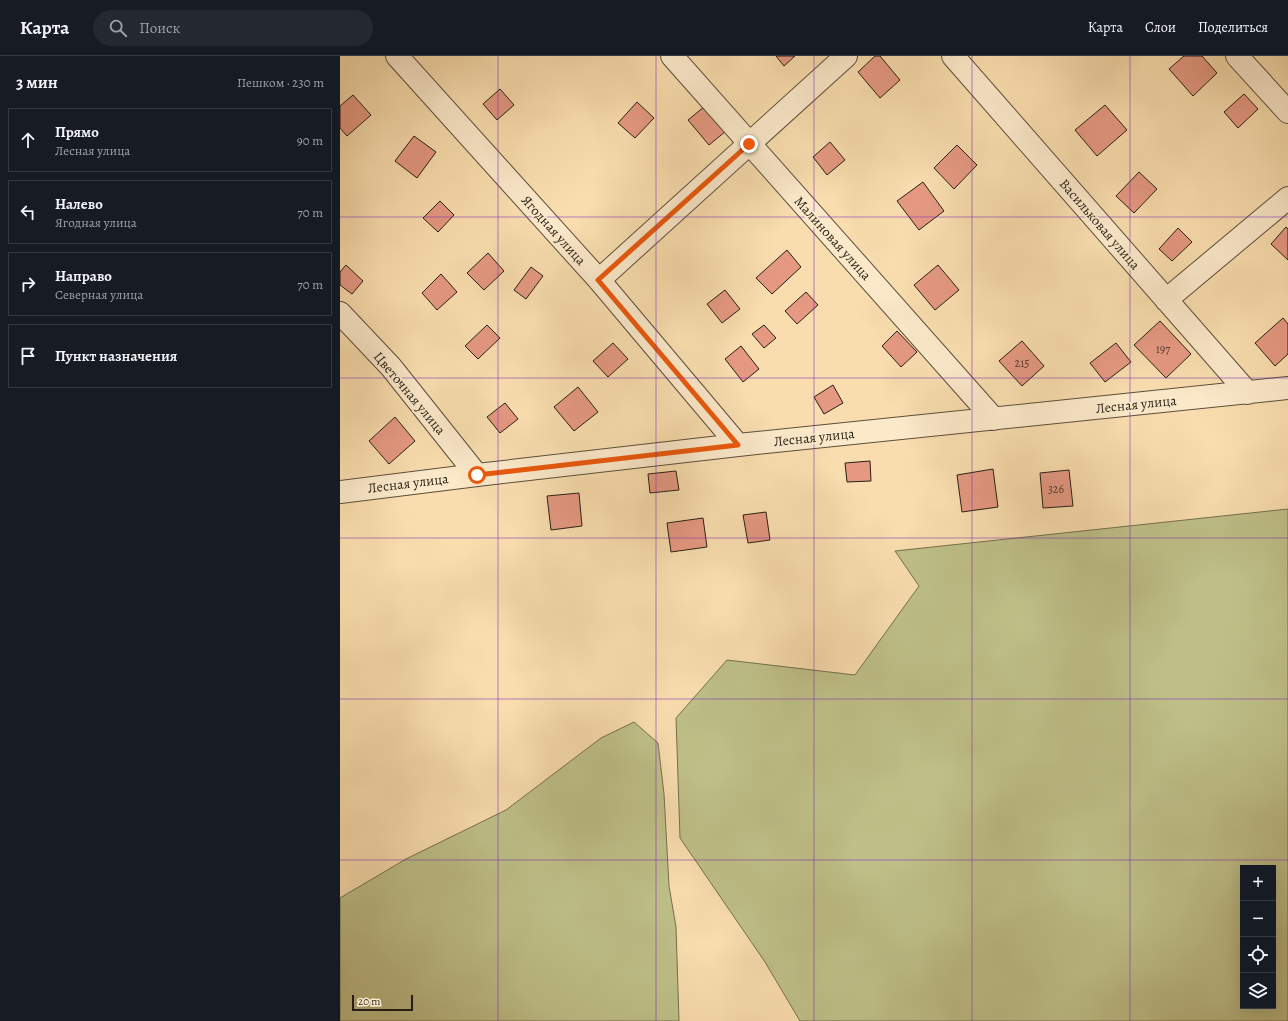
<!DOCTYPE html>
<html lang="ru">
<meta charset="utf-8">
<style>
body{margin:0;font-family:Alegreya,serif;background:#242831;color:#f1f3f6}
.controls{position:absolute;right:12px;bottom:12px;display:grid;overflow:hidden;border-radius:0px;box-shadow:0 4px 16px #0002}
.controls button{width:36px;height:36px;display:grid;place-items:center;padding:0;border:0;border-bottom:1px solid #363941;background:#171b24;color:#f1f3f6;font:20px sans-serif}
.scale{position:absolute;left:12px;bottom:10px;width:61px;box-sizing:border-box;padding-left:4px;border:2px solid #271f16;border-top:0;font-size:11px;line-height:14px;white-space:nowrap;color:#271f16;-webkit-text-stroke:3px #fbe9ca;paint-order:stroke}
.stop{position:absolute;width:12px;height:12px;margin:-9px;border:3px solid #ea580c;border-radius:50%;background:#fff}
.stop.end{background:#ea580c;border-color:#fff;box-shadow:0 1px 4px #0008}
.list{margin:0;padding:0;list-style:none}
h2{display:flex;justify-content:space-between;align-items:center;height:52px;margin:0;padding:0 16px;font-size:17px}
h2 small{font-size:13px;font-weight:400;color:#9ea1a6}
.list li{display:grid;grid-template-columns:26px 1fr auto;gap:12px;align-items:center;box-sizing:border-box;height:64px;margin:0 8px 8px;padding:0 8px;border:1px solid #363941;border-radius:0px}
.list b{display:block;font-size:15px;white-space:nowrap}
.list p{margin:0;font-size:13px;white-space:nowrap;color:#9ea1a6}
.list em{font-size:13px;font-style:normal;color:#9ea1a6}
.icon{flex:none;width:22px;height:22px;fill:none;stroke:currentColor;stroke-width:2;stroke-linecap:round;stroke-linejoin:round}
.map{position:relative;flex:none;width:948px;height:965px;overflow:hidden}
header{display:flex;align-items:center;gap:24px;box-sizing:border-box;height:56px;padding:0 20px;background:#171b24;border-bottom:1px solid #363941}
header strong{font-size:19px}
nav{display:flex;gap:22px;margin-inline-start:auto;font-size:14px}
.search{width:280px;height:36px;background:#242831;display:flex;align-items:center;gap:10px;box-sizing:border-box;padding:0 14px;border-radius:22px;color:#9ea1a6;font-size:15px}
main{display:flex}
aside{flex:1;background:#171b24}
.map>svg:first-child{display:block}
.green{fill:#bfc089;stroke:#737050;fill-rule:evenodd}
.building{fill:#e59982;stroke:#271f16}
.lines{fill:none;stroke-linecap:round;stroke-linejoin:round}
.minor-casing{stroke:#5c4e3c;stroke-width:24}
.minor{stroke:#fbe9ca;stroke-width:22}
.route{stroke:#ea580c;stroke-width:5}
.grid{fill:none;stroke:#7b2cbf;stroke-width:1;stroke-opacity:0.55}
.labels{text-anchor:middle;stroke-width:4;stroke-linejoin:round;paint-order:stroke}
.number-label{font-size:12px;fill:#563e31}
.street-label{font-size:14px;fill:#271f16;stroke:#fbe9ca}
</style>
<header>
<strong>Карта</strong>
<div class="search"><svg class="icon" aria-label="search" viewBox="0 0 24 24"><circle cx="10" cy="10" r="6"/><path d="M15 15l6 6"/></svg>Поиск</div>
<nav><a>Карта</a><a>Слои</a><a>Поделиться</a></nav>
</header>
<main>
<aside>
<h2>3 мин<small>Пешком · 230 m</small></h2>
<ul class="list">
<li><svg class="icon" aria-label="ahead" viewBox="0 0 24 24"><path d="M12 20V5M6 11l6-6 6 6"/></svg><div><b>Прямо</b><p>Лесная улица</p></div><em>90 m</em></li>
<li><svg class="icon" aria-label="left" viewBox="0 0 24 24"><path d="M17 20v-9H6M10 6l-5 5 5 5"/></svg><div><b>Налево</b><p>Ягодная улица</p></div><em>70 m</em></li>
<li><svg class="icon" aria-label="right" viewBox="0 0 24 24"><path d="M7 20v-9h11M14 6l5 5-5 5"/></svg><div><b>Направо</b><p>Северная улица</p></div><em>70 m</em></li>
<li><svg class="icon" aria-label="arrive" viewBox="0 0 24 24"><path d="M6 21V4h12l-3 4 3 4H6"/></svg><div><b>Пункт назначения</b></div></li>
</ul>
</aside>
<div class="map">
<svg width="948" height="965" viewBox="0 0 948 965">
<rect width="100%" height="100%" fill="#f9ddae"/>
<filter id="stains"><feTurbulence type="fractalNoise" baseFrequency=".005" numOctaves="4"/><feColorMatrix values="0 0 0 0 .2 0 0 0 0 .09 0 0 0 0 .02 0 0 0 .5 -.17"/></filter>
<radialGradient id="worn" r=".72"><stop offset=".6" stop-color="#630" stop-opacity="0"/><stop offset="1" stop-color="#630" stop-opacity=".3"/></radialGradient>
<path class="green" d="M948 453V965H460L425 906 340 782 336 662 387 604 515 619 579 530 555 495ZM903 812H933V950H903Z
M294 666 318 687 324 738 329 830 336 871 339 965H0V842L66 803 166 754 261 682Z"/>
<path class="building" d="M436 0H455L444 10Z
M535 0H540L560 24 540 42 518 16Z
M844 0H862L877 17 853 40 829 13Z
M160 33 174 49 157 64 143 48Z
M904 38 918 53 898 72 884 56Z
M13 39 31 59 7 80 0 72V50Z
M297 46 314 62 295 82 278 67Z
M765 49 787 74 757 100 735 74Z
M365 50 386 75 369 89 348 64Z
M74 80 96 96 77 122 55 105Z
M490 86 505 104 487 119 473 101Z
M617 89 637 109 614 133 594 112Z
M799 116 817 133 794 157 776 140Z
M583 126 604 155 579 174 557 145Z
M100 145 114 159 98 176 83 162Z
M946 171 948 173V204L931 188Z
M838 172 852 186 832 205 819 193Z
M447 194 461 211 432 238 416 222Z
M148 197 164 215 144 234 127 217Z
M6 209 23 225 12 238 0 229V216Z
M598 209 619 234 595 254 574 229Z
M191 211 203 220 186 243 174 234Z
M101 218 117 236 97 254 82 237Z
M385 234 400 253 382 267 367 248Z
M466 236 478 249 457 268 445 255Z
M943 262 948 268V298L935 310 915 287Z
M820 265 851 298 826 322 794 289Z
M147 269 160 282 138 303 125 290Z
M424 269 436 282 424 292 412 278Z
M557 275 577 296 561 311 542 290Z
M682 285 704 310 682 330 659 305Z
M273 287 288 303 268 321 253 305Z
M776 287 791 306 765 326 750 307Z
M401 290 419 313 403 326 385 303Z
M493 329 503 347 484 358 474 341Z
M238 331 258 356 234 375 214 351Z
M165 347 178 363 160 377 147 361Z
M55 361 75 385 49 408 29 385Z
M530 405 531 425 507 426 505 407Z
M653 413 658 451 622 456 617 419Z
M729 414 733 450 703 452 700 417Z
M336 415 339 434 310 437 308 418Z
M239 437 242 470 211 474 207 440Z
M426 456 430 484 408 487 403 459Z
M363 462 367 491 331 496 327 467Z"/>
<g class="lines">
<g class="minor-casing">
<path id="minor" d="M57 0 259 224 398 389
M332 0 654 363
M613 0 908 337
M897 0 948 56
M259 224 506 0
M826 244 948 142
M0 257 51 311 137 419
M0 436 137 419 398 389 948 332"/>
</g>
<use href="#minor" class="minor"/>
</g>
<g class="lines">
<path class="route" d="M137 419 398 389 258 224 409 88"/>
</g>
<path class="grid" d="M158 0V965M316 0V965M474 0V965M632 0V965M790 0V965M0 161H948M0 322H948M0 482H948M0 643H948M0 804H948"/>
<g class="labels">
<g class="number-label">
<text x="823" y="297">197</text>
<text x="682" y="311">215</text>
<text x="716" y="437">326</text>
</g>
<g class="street-label">
<text transform="translate(760 168) rotate(49)" y="5">Васильковая улица</text>
<text transform="translate(214 174) rotate(48)" y="5">Ягодная улица</text>
<text transform="translate(493 182) rotate(48)" y="5">Малиновая улица</text>
<text transform="translate(70 337) rotate(50)" y="5">Цветочная улица</text>
<text transform="translate(796 348) rotate(-6)" y="5">Лесная улица</text>
<text transform="translate(474 381) rotate(-6)" y="5">Лесная улица</text>
<text transform="translate(68 427) rotate(-7)" y="5">Лесная улица</text>
</g>
</g>
<rect width="100%" height="100%" filter="url(#stains)"/>
<rect width="100%" height="100%" fill="url(#worn)"/>
</svg>
<div class="controls">
<button>+</button>
<button>−</button>
<button><svg class="icon" aria-label="locate" viewBox="0 0 24 24"><circle cx="12" cy="12" r="6"/><path d="M12 2v4M12 18v4M2 12h4M18 12h4"/></svg></button>
<button><svg class="icon" aria-label="layers" viewBox="0 0 24 24"><path d="M12 4l9 5-9 5-9-5zM3 14l9 5 9-5"/></svg></button>
</div>
<div class="scale">20 m</div>
<div class="stop" style="left:137px;top:419px"></div>
<div class="stop end" style="left:409px;top:88px"></div>
</div>
</main>
